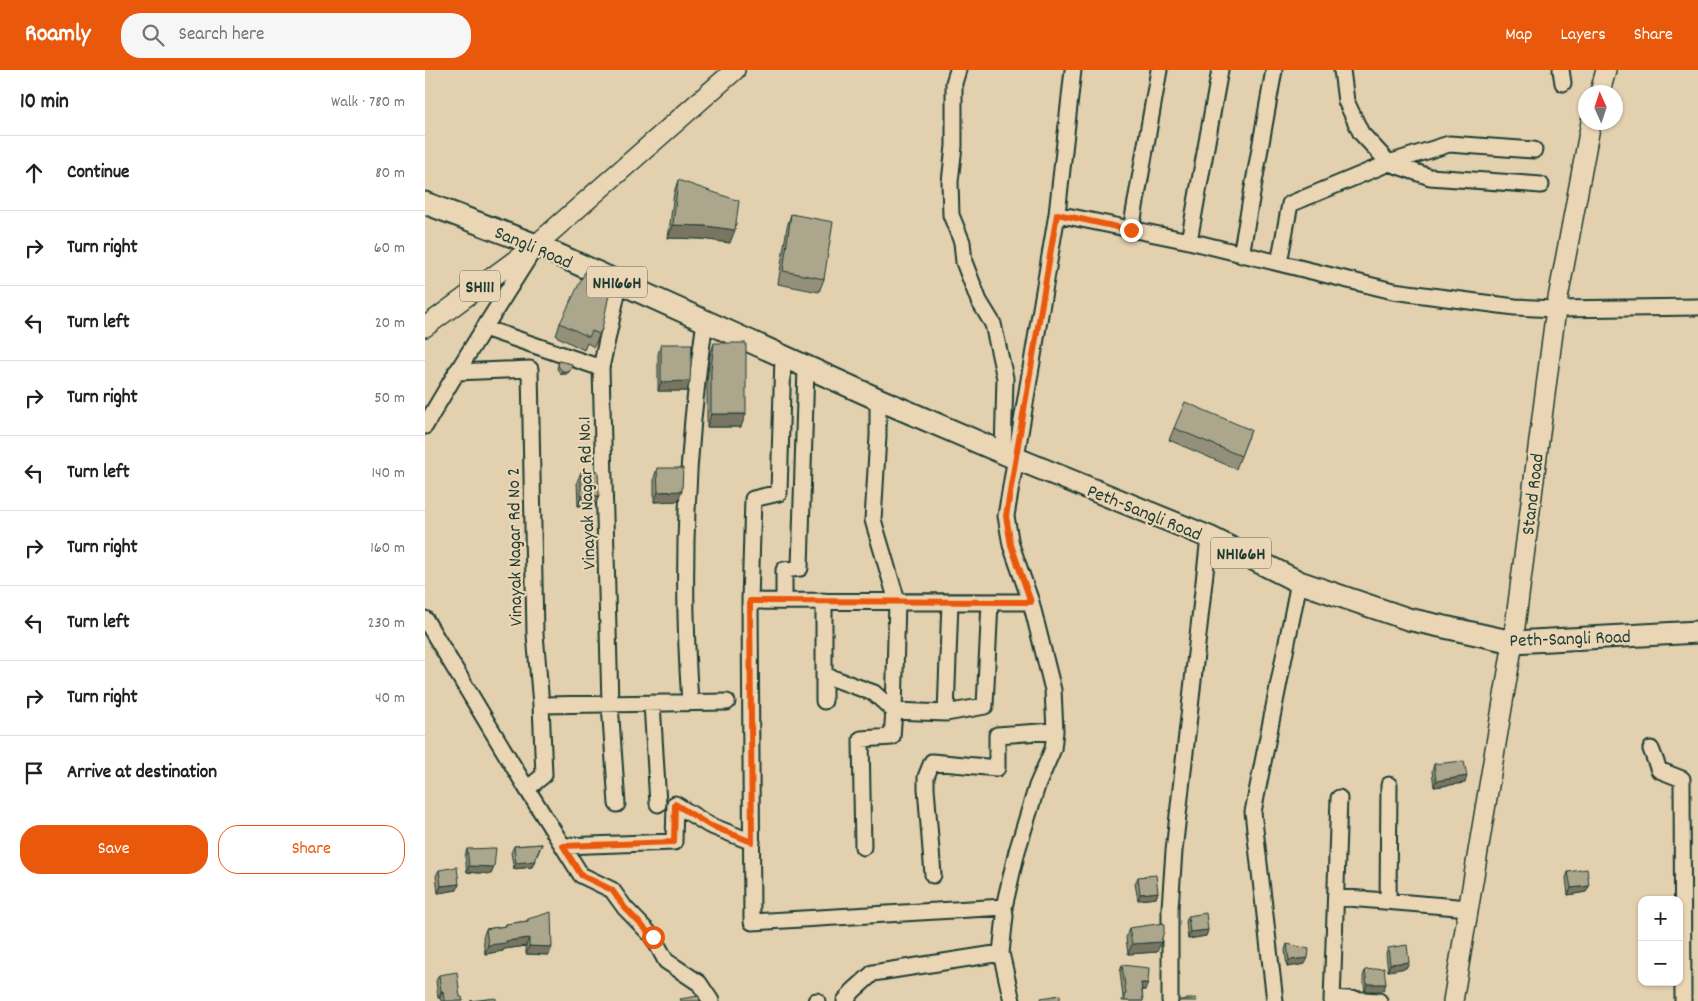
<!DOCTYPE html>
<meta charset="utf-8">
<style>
body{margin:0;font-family:Dekko,sans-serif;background:#f6f6f6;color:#202124}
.controls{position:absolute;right:15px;bottom:15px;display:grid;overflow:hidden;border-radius:10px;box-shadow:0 1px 4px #0004}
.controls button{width:45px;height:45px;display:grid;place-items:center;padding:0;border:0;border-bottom:1px solid #e0e0e0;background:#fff;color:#202124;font:25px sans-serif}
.compass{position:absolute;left:1153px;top:15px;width:45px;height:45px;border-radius:50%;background:#fff;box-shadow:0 1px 4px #0004;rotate:357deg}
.stop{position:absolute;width:15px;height:15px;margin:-11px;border:4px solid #ea580c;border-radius:50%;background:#fff}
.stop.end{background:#ea580c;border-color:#fff;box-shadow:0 1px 5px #0008}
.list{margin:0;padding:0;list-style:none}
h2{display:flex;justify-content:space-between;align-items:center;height:65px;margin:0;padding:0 20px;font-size:21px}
h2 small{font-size:16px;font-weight:400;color:#757577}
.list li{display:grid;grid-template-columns:32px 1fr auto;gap:15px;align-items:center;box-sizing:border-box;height:75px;padding:0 20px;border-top:1px solid #e0e0e0}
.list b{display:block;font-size:19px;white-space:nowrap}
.list em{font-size:16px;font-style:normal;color:#757577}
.actions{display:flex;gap:10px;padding:15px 20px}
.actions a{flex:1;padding:11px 0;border:1px solid #ea580c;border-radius:20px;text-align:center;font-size:18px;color:#ea580c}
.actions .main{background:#ea580c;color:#fff}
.icon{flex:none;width:28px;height:28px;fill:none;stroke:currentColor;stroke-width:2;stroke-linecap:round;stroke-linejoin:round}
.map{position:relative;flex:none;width:1273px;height:931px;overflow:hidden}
header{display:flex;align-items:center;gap:30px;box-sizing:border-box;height:70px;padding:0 25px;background:#ea580c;color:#fff}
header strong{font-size:24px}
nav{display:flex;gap:28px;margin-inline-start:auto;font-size:18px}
.search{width:350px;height:45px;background:#f6f6f6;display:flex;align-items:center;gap:12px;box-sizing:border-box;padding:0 18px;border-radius:20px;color:#757577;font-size:19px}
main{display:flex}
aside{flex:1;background:#fff}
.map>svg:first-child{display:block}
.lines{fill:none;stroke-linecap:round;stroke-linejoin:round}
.minor-casing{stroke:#1f3d34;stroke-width:19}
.major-casing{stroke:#1f3d34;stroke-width:22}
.highway-casing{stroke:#1f3d34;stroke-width:25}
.minor{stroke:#ead6b4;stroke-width:15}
.major{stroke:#ead6b4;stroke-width:19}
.highway{stroke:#ead6b4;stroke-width:21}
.wall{fill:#938f78;stroke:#1f3d34}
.shaded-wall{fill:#787462;stroke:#1f3d34}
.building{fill:#aba68c;stroke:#1f3d34}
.route{stroke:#ea580c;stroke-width:6}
.labels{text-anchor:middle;stroke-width:4.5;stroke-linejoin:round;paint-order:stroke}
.shield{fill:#ead6b4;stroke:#5c6b5a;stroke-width:1}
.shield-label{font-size:18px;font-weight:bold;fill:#1f3d34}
.street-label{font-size:19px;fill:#1f3d34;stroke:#ead6b4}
</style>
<header>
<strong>Roamly</strong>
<div class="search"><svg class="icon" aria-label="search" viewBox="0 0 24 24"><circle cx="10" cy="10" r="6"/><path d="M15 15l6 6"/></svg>Search here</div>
<nav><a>Map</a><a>Layers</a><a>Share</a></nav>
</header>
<main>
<aside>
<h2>10 min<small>Walk · 780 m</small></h2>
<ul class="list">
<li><svg class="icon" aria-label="ahead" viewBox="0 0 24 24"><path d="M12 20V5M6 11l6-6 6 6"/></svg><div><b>Continue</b></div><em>80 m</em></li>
<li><svg class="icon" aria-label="right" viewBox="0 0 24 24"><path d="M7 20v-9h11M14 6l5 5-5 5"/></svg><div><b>Turn right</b></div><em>60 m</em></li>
<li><svg class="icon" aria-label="left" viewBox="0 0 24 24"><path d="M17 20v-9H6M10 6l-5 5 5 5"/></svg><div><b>Turn left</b></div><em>20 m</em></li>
<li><svg class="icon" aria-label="right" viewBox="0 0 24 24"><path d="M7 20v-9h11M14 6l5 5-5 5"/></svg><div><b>Turn right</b></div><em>50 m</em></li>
<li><svg class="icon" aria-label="left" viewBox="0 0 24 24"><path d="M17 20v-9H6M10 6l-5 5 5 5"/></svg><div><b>Turn left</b></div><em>140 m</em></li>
<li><svg class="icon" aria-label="right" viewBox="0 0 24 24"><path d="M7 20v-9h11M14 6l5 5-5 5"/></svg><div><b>Turn right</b></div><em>160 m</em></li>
<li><svg class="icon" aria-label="left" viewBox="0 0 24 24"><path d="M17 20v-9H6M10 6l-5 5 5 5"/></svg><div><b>Turn left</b></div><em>230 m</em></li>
<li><svg class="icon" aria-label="right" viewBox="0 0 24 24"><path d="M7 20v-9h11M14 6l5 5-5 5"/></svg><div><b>Turn right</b></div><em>40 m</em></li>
<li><svg class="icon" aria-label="arrive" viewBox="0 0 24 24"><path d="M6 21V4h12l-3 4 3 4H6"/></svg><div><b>Arrive at destination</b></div></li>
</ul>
<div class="actions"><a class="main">Save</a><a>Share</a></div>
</aside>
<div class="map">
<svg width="1273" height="931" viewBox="0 0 1273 931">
<rect width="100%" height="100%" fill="#e2d0af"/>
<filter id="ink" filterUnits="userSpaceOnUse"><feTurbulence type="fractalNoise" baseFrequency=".02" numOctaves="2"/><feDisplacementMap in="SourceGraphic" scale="10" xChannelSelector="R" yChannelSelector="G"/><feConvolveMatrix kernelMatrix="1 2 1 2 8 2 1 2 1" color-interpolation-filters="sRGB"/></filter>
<g filter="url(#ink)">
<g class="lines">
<g class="minor-casing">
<path id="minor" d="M533 0 529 13V76L525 112 526 145 537 172 539 192 554 231 568 254 580 308 578 383
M1136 0 1138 13
M964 93 1005 107 1116 115
M964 93 1024 74 1109 80
M632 144 764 171 968 221 1090 237 1131 239 1273 237
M706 160 734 0
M764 171 795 0
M816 185 849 0
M854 193 865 134 964 93 936 63 921 31 917 0
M59 258 176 298
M358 286 354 423 328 429 325 531 327 852 579 837
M31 302 105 299 110 564 116 635 119 705 102 719
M0 356C34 296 72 238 109 179
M325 531 606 532
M359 531V500L375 498 381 297
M0 549 102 719 156 805 187 820 200 838 228 867 241 891 274 913 286 931
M399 605 449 623 469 641 521 643 560 636 565 532
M399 631V531
M265 632C256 506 261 377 280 251
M227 633 233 734
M116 635 302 632
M521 643 525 532
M1226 679 1234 700 1257 709 1258 931
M192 734 185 634 176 298 194 214
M138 776 249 772 250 734 284 755 327 772
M438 777 436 669 467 667 469 641 472 531 448 450 453 366V329
M508 805 501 718V707L507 692 572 698V665L630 661
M911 827 1044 838
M963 831 964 715
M907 928 954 931
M391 931H392
M420 931 428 921 448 903 576 883
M587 931 576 883 580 846 579 837 592 781 612 716 628 679 630 661 628 620 606 532 586 475 581 446 632 144 648 0
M745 931V838L749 781 784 467
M850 931 828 742 874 512
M907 931 914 728"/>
</g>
<g class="major-casing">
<path id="major" d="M1175 22 1181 0
M0 257 111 175 310 0
M1028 931 1088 572 1131 239 1166 52"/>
</g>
<g class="highway-casing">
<path id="highway" d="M0 133 111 175 453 329 590 388 784 467 874 512 983 549 1088 572 1273 562"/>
</g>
<use href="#minor" class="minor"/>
<use href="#major" class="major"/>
<use href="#highway" class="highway"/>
</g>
<path class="wall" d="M253 110 305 173 277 169 243 168 249 123Z
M366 144 399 209 394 222 353 214 362 157Z
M135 253 177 259 169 277 162 273 159 280 131 266Z
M289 273 316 357H282V311L285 286Z
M236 274 262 321H233V284Z
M134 291 145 301 141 304H136L132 299Z
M749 358 826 360 811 399 744 370Z
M232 398 253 431 229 432V408Z
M156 402 174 426 170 435 153 436 152 412Z
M1009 694 1040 713 1009 717 1007 701Z
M117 774 107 797 89 799 86 783 89 776Z
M42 779 69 797 66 804 42 802 40 786Z
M14 800 34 814 32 820 13 823 11 806Z
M1143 802 1164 816 1161 822 1143 825 1141 808Z
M713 807 733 822 731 828 713 830 710 814Z
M763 846 783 860 781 866 763 869 761 852Z
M103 849 124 885 101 884V876L79 879 78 881 60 884 58 867 61 859 80 856 81 854 102 851Z
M704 858 732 882 703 884 701 868Z
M862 874 880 894 862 897 860 880Z
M963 878 984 892 981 898 963 901 961 884Z
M697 895 720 920H717L718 931H697L698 927 695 902Z
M940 900 958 921H940L938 907Z
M14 905 35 927 38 931H16L15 928H13L11 911Z"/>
<path class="shaded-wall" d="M248 155 281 156 310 160 305 173 277 169 243 168Z
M146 298 145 301 141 304H136L137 301Z
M265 311 262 321H233L236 312Z
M286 344H321L316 357H282Z
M257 421 253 431 229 432 233 422Z
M156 426H174L170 435 153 436Z
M1042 706 1040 713 1009 717 1011 711Z
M117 774 107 797 89 799 91 793Z
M44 796 69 797 66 804 42 802Z
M34 814 32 820 13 823 16 816Z
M1164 816 1161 822 1143 825 1146 818Z
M733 822 731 828 713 830 715 824Z
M783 860 781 866 763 869 765 862Z
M104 868 101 876 79 879 78 881 60 884 63 875 81 871Z
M736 872 732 882 703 884 707 874Z
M104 876 127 877 124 885 101 884Z
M883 888 880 894 862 897 864 890Z
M984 892 981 898 963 901 965 894Z
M716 913H723L720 920 713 919Z
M942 914H961L958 921H940Z
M16 921H18L15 928H13Z"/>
<path class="building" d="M253 110 314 131 310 160 281 156 248 155Z
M366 144 408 152 399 209 358 201Z
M160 202 186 215 177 259 174 264 167 261 164 267 135 253Z
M289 273H321V344H286V299Z
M236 274H267L265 311 236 312Z
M134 291 147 294 146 298 142 301H137L133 296Z
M760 332 826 360 816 386 749 358Z
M232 398H258L257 421 233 422Z
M173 401 174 426H156V402Z
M1039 691 1042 706 1011 711 1009 694Z
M117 774 109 791 91 793 89 776Z
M71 778 69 797 44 796 42 779Z
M32 797 34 814 16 816 14 800Z
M1162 799 1164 816 1146 818 1143 802Z
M731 805 733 822 715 824 713 807Z
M126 842 127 877 104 876V868L81 871V873L63 875 61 859 81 856V854L103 851V849Z
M781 843 783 860 765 862 763 846Z
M739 853V861L736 872 707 874 704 858Z
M862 874 884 879 883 888 864 890Z
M982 875 984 892 965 894 963 878Z
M697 895 724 898 723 913H716L718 931H700L699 925 701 924Z
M959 898 961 914H942L940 900Z
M32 902 35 927H37L38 931H19L18 921H16L14 905Z
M635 925V931H617L616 928Z
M274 926 275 931H256L255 929Z
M71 928V931H45Z
M771 928 772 931H754L755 930Z"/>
</g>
<g class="lines" filter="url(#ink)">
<path class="route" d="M228 867 200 838 187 820 156 805 138 776 249 772 250 734 284 755 327 772 325 531 606 532 586 475 581 446 632 144 706 160"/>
</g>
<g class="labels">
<g class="shield">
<rect x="162" y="196.5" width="60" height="31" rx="4"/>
<rect x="35" y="200.5" width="40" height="31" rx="4"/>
<rect x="786" y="467.5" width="60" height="31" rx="4"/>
</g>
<g class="shield-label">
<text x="192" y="218">NH166H</text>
<text x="55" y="222">SH111</text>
<text x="816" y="489">NH166H</text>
</g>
<g class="street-label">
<text transform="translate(109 176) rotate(23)" y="7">Sangli Road</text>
<text transform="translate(160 423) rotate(-92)" y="7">Vinayak Nagar Rd No.1</text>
<text transform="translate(1106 424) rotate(-83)" y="7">Stand Road</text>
<text transform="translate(720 441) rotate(22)" y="7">Peth-Sangli Road</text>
<text transform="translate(88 477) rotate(-91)" y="7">Vinayak Nagar Rd No 2</text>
<text transform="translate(1145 567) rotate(-2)" y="7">Peth-Sangli Road</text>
</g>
</g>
</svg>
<div class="controls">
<button>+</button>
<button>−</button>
</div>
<svg class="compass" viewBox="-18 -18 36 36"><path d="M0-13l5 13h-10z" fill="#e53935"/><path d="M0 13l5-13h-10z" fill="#757577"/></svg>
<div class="stop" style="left:228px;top:867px"></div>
<div class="stop end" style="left:706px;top:160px"></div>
</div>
</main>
